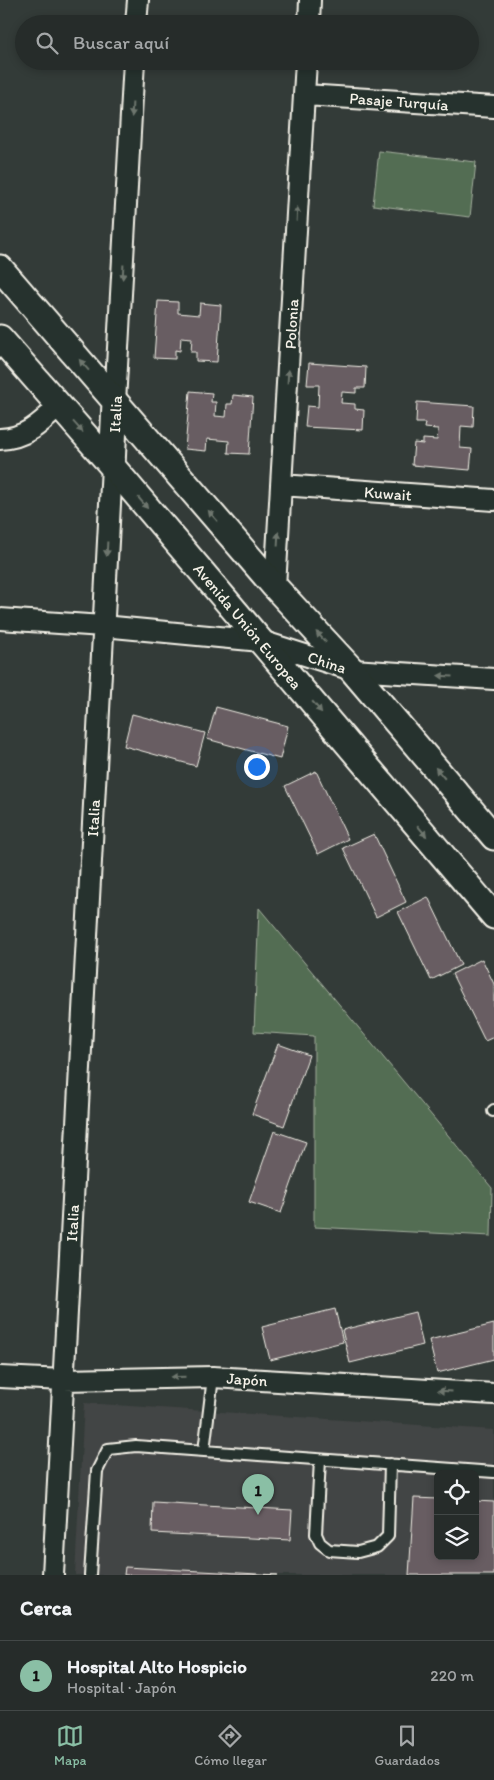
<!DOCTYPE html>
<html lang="es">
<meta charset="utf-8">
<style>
body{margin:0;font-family:Itim,sans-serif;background:#323836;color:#f1f3f6}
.controls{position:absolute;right:15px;bottom:15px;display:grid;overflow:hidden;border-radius:8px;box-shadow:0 2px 8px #0003}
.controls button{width:45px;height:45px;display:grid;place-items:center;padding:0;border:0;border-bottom:1px solid #424847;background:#262c2a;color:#f1f3f6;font:25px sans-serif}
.you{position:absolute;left:256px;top:766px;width:18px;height:18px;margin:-12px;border:4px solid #fff;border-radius:50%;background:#1a73e8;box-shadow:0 0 0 8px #1a73e833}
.badge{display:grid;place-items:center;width:32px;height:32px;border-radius:50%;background:#8abfa5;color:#111;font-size:16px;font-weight:700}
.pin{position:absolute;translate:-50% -41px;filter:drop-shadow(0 1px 2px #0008)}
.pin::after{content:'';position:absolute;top:26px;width:18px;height:15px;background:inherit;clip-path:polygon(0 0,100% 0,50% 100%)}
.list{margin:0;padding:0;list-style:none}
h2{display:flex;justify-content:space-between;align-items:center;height:65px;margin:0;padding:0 20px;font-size:21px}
h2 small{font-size:16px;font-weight:400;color:#a4a7a8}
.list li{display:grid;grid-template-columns:32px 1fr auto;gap:15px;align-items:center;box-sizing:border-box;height:70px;padding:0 20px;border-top:1px solid #424847}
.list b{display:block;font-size:19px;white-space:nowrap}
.list p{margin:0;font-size:16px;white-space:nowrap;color:#a4a7a8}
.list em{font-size:16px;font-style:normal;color:#a4a7a8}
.icon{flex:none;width:28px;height:28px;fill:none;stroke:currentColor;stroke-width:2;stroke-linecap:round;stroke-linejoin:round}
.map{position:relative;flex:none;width:494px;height:1575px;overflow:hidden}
.search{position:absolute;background:#262c2a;box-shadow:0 2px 8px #0003;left:15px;right:15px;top:15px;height:55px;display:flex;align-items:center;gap:12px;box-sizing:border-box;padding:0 18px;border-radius:28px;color:#a4a7a8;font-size:19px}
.sheet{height:135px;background:#262c2a}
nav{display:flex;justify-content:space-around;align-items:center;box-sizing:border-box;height:70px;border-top:1px solid #424847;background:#262c2a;font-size:14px;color:#a4a7a8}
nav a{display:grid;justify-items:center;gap:2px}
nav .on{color:#8abfa5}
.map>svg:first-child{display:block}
.built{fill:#434545;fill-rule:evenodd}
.green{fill:#536d53;stroke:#a4af9e}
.building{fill:#675d62;stroke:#f4f1e8}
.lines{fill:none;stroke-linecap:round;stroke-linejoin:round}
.service-casing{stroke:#f4f1e8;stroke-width:14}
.minor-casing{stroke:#f4f1e8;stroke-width:24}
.tertiary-casing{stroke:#f4f1e8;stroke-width:29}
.service{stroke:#26332d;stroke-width:10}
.minor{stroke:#26332d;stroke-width:20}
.tertiary{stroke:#26332d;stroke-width:25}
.oneway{fill:#6e766e}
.labels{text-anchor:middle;stroke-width:4.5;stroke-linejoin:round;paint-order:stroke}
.street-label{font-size:16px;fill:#f4f1e8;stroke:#26332d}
</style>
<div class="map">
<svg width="494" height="1575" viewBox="0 0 494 1575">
<rect width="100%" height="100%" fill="#333b38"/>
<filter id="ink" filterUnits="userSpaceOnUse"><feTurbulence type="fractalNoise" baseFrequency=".02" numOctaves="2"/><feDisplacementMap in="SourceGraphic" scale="10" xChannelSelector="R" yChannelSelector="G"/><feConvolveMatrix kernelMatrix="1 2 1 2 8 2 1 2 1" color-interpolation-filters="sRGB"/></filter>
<g filter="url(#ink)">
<path class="built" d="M84 1403 494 1430V1575H75ZM438 1474H475V1556H438Z"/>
<path class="green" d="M379 151 476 162 470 217 373 205Z
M259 908 492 1188 491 1236 314 1227V1036L254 1032Z"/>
<path class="building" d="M158 301 178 302V313L199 315 200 303 221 305 217 362 196 361V352H191L192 338 181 337 180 351 175 350V359L154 358Z
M309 363 366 367 365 388H356V393L342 392 341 403 355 404V409L364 410 363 430 305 427 307 406 318 407 319 385H307Z
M190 391 212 393 211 402H216L215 416 226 417 227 404H232L233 395 253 397 249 454 228 453 229 441 207 439 206 451 185 449Z
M417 402 474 406 473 427 461 426 460 448 472 449 470 470 412 465 414 443 423 444V439L437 440 438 429 424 428 425 423H416Z
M216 707 288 726 280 759 207 739Z
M132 714 205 733 196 766 124 746Z
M316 771 348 839 318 854 285 786Z
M374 834 406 902 376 917 343 848Z
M428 897 461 965 431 980 398 912Z
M482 959 494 984V1037L485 1041 452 974Z
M278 1044 309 1055 284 1126 252 1114Z
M274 1131 306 1142 281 1213 249 1202Z
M335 1309 343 1342 270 1360 262 1327Z
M415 1312 423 1345 350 1363 342 1330Z
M494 1324V1359L437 1373 429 1340Z
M414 1498 438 1499V1556H475V1501L494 1502V1575H409Z
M153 1502 292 1510 290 1540 152 1533Z
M125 1567 277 1575H124Z"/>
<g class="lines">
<g class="service-casing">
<path id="service" d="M493 1111 494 1110
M204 1451 213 1377
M320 1460 316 1534 320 1543 329 1550 358 1552 377 1547 388 1536 390 1464
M90 1575 97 1471 108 1449 136 1446 494 1472"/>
</g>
<g class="minor-casing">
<path id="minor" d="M136 24 138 0
M309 24 310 0
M305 95 494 107
M115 402 134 61
M0 439C26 438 41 423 59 406
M281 485 494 500
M275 587 306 61
M0 619 103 626 261 641 352 670 494 679
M0 1377 64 1380 213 1377 494 1394
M53 1575 112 466"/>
</g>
<g class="tertiary-casing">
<path id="tertiary" d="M0 268 275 587 352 670 494 837
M0 338 112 466 494 916
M112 466 115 402"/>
</g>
<use href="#service" class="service"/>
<use href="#minor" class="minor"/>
<use href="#tertiary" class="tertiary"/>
</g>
<defs><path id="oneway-solid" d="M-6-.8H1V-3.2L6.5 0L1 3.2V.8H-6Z" transform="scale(1.25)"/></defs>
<g class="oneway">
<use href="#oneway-solid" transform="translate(132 110) rotate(93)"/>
<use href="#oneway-solid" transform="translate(297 214) rotate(-87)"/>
<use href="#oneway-solid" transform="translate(123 272) rotate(93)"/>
<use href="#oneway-solid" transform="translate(84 365) rotate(-131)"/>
<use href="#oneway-solid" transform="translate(288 376) rotate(-87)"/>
<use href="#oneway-solid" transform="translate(78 427) rotate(48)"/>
<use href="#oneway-solid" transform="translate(143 503) rotate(50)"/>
<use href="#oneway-solid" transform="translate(213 516) rotate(-131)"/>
<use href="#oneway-solid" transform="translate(278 539) rotate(-87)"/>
<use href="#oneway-solid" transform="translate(107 549) rotate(93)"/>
<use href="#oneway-solid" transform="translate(321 637) rotate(-133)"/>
<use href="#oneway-solid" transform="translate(445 676) rotate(-177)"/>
<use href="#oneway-solid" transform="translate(317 707) rotate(50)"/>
<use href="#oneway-solid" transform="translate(440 773) rotate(-130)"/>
<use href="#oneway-solid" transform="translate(422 831) rotate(50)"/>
<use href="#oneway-solid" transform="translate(178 1377) rotate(179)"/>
<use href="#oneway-solid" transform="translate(445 1391) rotate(-176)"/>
</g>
</g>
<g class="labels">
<g class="street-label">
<text transform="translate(399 101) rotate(4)" y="6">Pasaje Turquía</text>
<text transform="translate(291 324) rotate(-87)" y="6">Polonia</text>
<text transform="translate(115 414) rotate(-87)" y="6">Italia</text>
<text transform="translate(388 493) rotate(4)" y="6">Kuwait</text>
<text transform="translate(248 626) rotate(50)" y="6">Avenida Unión Europea</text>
<text transform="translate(327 662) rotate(18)" y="6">China</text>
<text transform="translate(93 818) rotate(-87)" y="6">Italia</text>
<text transform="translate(72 1223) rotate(-87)" y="6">Italia</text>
<text transform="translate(247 1379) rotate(4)" y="6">Japón</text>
</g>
</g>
</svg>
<div class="controls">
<button><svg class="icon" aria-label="locate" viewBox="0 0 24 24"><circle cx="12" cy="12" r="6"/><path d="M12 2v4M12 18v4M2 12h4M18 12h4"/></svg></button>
<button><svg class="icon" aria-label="layers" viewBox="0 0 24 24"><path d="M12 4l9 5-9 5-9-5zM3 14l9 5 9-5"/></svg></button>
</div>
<div class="you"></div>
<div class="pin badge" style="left:258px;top:1515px">1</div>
<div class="search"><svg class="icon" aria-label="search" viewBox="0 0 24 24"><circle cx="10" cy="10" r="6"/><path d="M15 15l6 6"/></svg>Buscar aquí</div>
</div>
<section class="sheet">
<h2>Cerca<small></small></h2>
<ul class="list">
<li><span class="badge">1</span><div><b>Hospital Alto Hospicio</b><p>Hospital · Japón</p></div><em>220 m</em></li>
</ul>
</section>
<nav>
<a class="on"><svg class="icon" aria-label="map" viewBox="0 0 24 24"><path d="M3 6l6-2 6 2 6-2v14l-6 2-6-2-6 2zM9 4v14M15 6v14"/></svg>Mapa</a>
<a><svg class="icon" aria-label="directions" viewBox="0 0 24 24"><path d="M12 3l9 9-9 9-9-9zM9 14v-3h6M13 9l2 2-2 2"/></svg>Cómo llegar</a>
<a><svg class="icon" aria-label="saved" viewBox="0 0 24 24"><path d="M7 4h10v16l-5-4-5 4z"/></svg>Guardados</a>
</nav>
